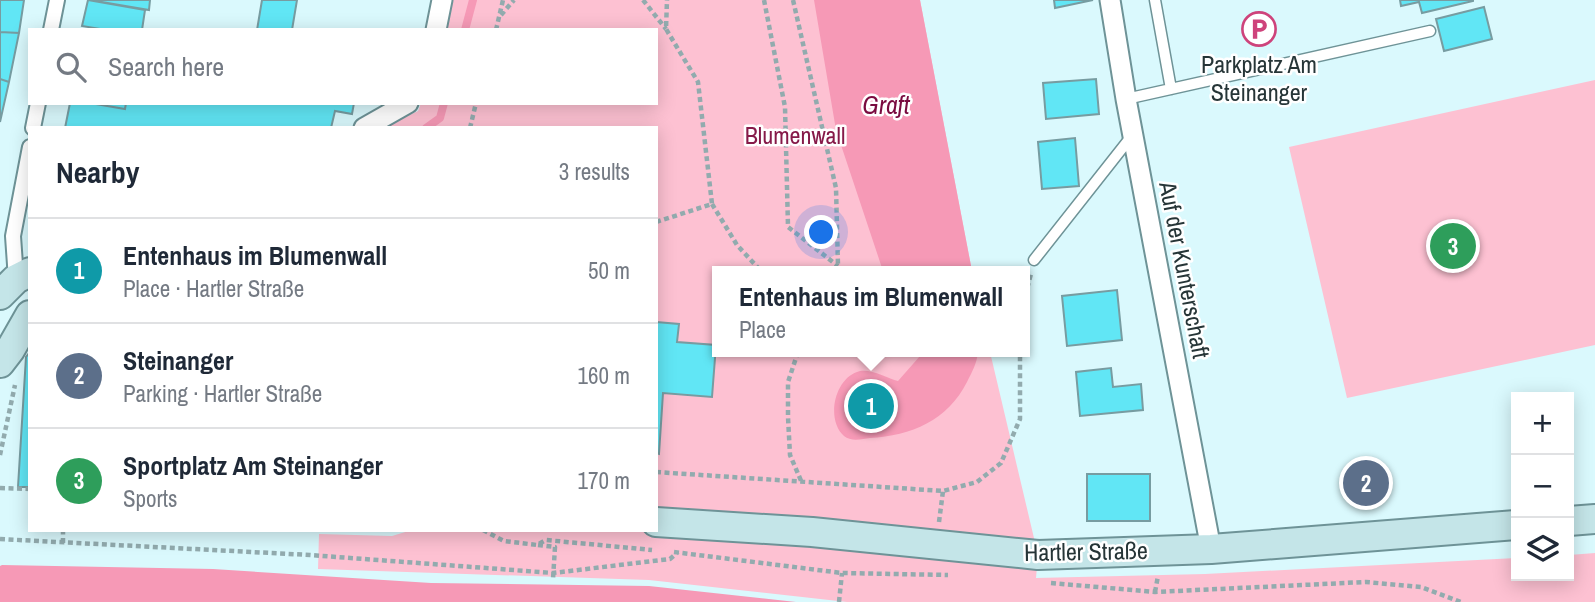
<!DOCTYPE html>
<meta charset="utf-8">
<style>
body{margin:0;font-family:"Archivo Narrow",sans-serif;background:#f2f2f3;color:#1f2937}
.controls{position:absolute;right:21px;bottom:21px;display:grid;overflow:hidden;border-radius:0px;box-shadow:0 4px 18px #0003}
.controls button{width:63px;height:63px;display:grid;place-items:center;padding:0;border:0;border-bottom:2px solid #e0e1e3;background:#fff;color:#1f2937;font:35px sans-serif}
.you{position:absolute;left:822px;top:233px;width:24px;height:24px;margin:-18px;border:5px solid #fff;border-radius:50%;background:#1a73e8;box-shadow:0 0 0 10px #1a73e833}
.badge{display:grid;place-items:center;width:46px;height:46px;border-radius:50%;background:#db2777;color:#fff;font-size:23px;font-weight:700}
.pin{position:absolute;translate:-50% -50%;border:4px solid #fff;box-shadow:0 2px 7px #0006}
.popup{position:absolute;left:712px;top:266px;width:318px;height:91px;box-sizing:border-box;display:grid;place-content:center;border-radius:0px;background:#fff;filter:drop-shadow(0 2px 5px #0005);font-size:23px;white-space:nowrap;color:#747a83}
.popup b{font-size:26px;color:#1f2937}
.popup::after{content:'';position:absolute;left:50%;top:100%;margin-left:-14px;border:14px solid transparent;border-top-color:#fff}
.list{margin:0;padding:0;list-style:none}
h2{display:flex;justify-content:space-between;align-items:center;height:91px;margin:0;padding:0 28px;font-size:30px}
h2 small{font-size:23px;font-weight:400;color:#747a83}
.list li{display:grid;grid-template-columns:46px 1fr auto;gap:21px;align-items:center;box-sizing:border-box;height:105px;padding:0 28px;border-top:2px solid #e0e1e3}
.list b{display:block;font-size:26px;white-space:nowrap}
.list p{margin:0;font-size:23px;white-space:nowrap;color:#747a83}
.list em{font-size:23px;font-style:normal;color:#747a83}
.icon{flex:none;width:38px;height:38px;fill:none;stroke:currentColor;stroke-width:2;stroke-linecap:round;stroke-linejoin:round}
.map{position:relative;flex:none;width:1595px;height:602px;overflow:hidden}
.search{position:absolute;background:#fff;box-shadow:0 4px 18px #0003;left:28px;top:28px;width:630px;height:77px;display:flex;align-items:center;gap:18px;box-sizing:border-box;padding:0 24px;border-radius:0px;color:#747a83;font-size:26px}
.panel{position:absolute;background:#fff;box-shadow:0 4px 18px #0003;left:28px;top:126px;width:630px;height:406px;border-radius:0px}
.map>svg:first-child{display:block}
.green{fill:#fdc1d2}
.water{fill:#f699b6}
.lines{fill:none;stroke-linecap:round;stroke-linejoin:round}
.stream{stroke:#f699b6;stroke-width:8}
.building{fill:#61e6f5;stroke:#779ca1;stroke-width:2}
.service-casing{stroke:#6e9397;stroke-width:13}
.pedestrian-casing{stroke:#6e9397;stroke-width:18}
.minor-casing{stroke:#6e9397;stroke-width:23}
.secondary-casing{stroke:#6e9397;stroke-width:32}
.path{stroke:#92abae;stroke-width:4.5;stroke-dasharray:5 3.5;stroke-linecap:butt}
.service{stroke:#fff;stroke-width:10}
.pedestrian{stroke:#fff;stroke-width:14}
.minor{stroke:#fff;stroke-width:19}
.secondary{stroke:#c4e5e8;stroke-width:28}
.labels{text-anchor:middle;stroke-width:5;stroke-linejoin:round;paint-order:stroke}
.poi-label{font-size:24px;fill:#263537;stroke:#fff}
.park-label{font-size:24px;fill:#861a49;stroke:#fff}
.street-label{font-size:24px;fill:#263537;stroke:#fff}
.water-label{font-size:26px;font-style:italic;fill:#7a0b40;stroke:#fff}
</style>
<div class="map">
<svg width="1595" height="602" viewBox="0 0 1595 602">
<rect width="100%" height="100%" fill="#daf9fd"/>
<path class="green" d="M451 0H920L972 271H717V352H990L1038 555 1036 578 1205 574 1516 558V576H1569V555L1595 553V602H847L649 580 318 569 319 534 392 536 412 530H656V453H659L663 393 712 397 716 345 677 342 678 324 656 322V128H383L418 111 421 103H656V30H445Z
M1595 80V345L1347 398 1289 147Z"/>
<path class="water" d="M814 0H920L972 271H883L836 130Z
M918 352H978C977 363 972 372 967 382 948 420 911 436 870 438 862 439 851 442 844 436 826 420 834 380 857 372 868 367 887 378 898 381L920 356Z
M2 565 213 569 431 583 649 586 796 602H0V566Z"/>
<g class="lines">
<path class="stream" d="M465 30 473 0
M426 128 440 118 444 103"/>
</g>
<path class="building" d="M0 0H24L19 33 0 32Z
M88 0 145 10 142 30H106L82 26Z
M90 0H150L149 10Z
M262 0H297L292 30H257Z
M1054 0H1093L1055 8Z
M1400 0H1473V1L1422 13 1419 2 1401 6Z
M1484 7 1492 39 1444 51 1436 19Z
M0 32 19 33 9 82 0 79Z
M0 79 9 82 0 122Z
M1096 79 1099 114 1046 119 1043 83Z
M70 103H90L125 109 126 103H354L352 114 335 111 331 128H65Z
M90 103H126L125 109Z
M1075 138 1079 186 1042 189 1038 142Z
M1117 290 1122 340 1067 346 1062 296Z
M656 322 679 324 677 342 716 345 712 397 663 393 659 454 656 453Z
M30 352V487H18L26 357Z
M1111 368 1113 387 1141 384 1143 410 1080 416 1076 372Z
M1087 474H1150V521H1087Z"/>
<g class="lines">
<g class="service-casing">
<path id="service" d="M1155 0 1171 89
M1126 99 1430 31
M1034 260 1131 137"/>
</g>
<g class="pedestrian-casing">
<path id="pedestrian" d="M51 30 57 0
M33 128 38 103
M16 279 13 236 30 147"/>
</g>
<g class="minor-casing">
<path id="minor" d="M1110 0 1126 99 1211 549
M436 30 442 0
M364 128 408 103"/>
</g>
<g class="secondary-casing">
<path id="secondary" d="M0 295 16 279 30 272
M0 363 10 350 30 315
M1569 521 1595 519
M656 522 812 532 1038 555 1211 549 1516 525"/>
</g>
<path class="path" d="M643 0 666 29
M764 0 785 107 788 227 838 266
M793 0 836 188 838 266 836 271
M501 15 514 0
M496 30 503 0
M470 128 476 103
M712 204 737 245 761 271
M656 222 712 204 698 82 666 29 667 0
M1025 296 1031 274
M798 352 788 382V417L790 455 802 483
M0 455 15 385
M656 472 943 491 977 482 1001 463 1020 419V352
M0 488 30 489
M939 522 943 491
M483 530 504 541 537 545 546 540 652 550
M0 539 310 555 553 573 670 559 678 552
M63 543V530
M538 545 555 547 553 579
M674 552 842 573 948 575
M1051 583 1155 592 1366 582 1421 587 1461 602
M1155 592 1158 576
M839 602 842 573"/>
<use href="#service" class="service"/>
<use href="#pedestrian" class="pedestrian"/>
<use href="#minor" class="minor"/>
<use href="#secondary" class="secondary"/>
</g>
<defs>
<g id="parking-ring" transform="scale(1.75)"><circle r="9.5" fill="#fff" stroke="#ce437b" stroke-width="1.5"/><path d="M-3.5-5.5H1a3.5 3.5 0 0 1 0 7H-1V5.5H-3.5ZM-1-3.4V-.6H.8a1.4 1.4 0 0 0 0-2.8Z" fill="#ce437b"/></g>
</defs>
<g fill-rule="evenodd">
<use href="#parking-ring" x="1259" y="29"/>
</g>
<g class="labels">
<g class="poi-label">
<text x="1259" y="73">Parkplatz Am<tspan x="1259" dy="28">Steinanger</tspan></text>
</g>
<g class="park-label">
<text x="795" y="144">Blumenwall</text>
</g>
<g class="street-label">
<text transform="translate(1184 270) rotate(79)" y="8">Auf der Kunterschaft</text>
<text transform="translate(1086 552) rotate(-1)" y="8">Hartler Straße</text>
</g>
<g class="water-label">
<text x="886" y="114">Graft</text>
</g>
</g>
</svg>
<div class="controls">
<button>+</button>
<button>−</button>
<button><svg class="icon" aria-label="layers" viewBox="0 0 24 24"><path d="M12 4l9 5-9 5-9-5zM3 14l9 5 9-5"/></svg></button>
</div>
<div class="you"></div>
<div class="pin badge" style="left:871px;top:406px;background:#0f9aa8">1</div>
<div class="popup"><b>Entenhaus im Blumenwall</b>Place</div>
<div class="pin badge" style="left:1366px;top:483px;background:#5c6f8a">2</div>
<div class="pin badge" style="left:1453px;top:246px;background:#2e9e5b">3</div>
<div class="search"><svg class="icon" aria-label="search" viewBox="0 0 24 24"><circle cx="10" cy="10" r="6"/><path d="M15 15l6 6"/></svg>Search here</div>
<section class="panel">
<h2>Nearby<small>3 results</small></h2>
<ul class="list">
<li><span class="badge" style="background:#0f9aa8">1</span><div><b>Entenhaus im Blumenwall</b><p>Place · Hartler Straße</p></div><em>50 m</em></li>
<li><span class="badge" style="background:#5c6f8a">2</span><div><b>Steinanger</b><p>Parking · Hartler Straße</p></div><em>160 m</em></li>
<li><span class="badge" style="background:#2e9e5b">3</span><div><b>Sportplatz Am Steinanger</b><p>Sports</p></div><em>170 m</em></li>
</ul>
</section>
</div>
